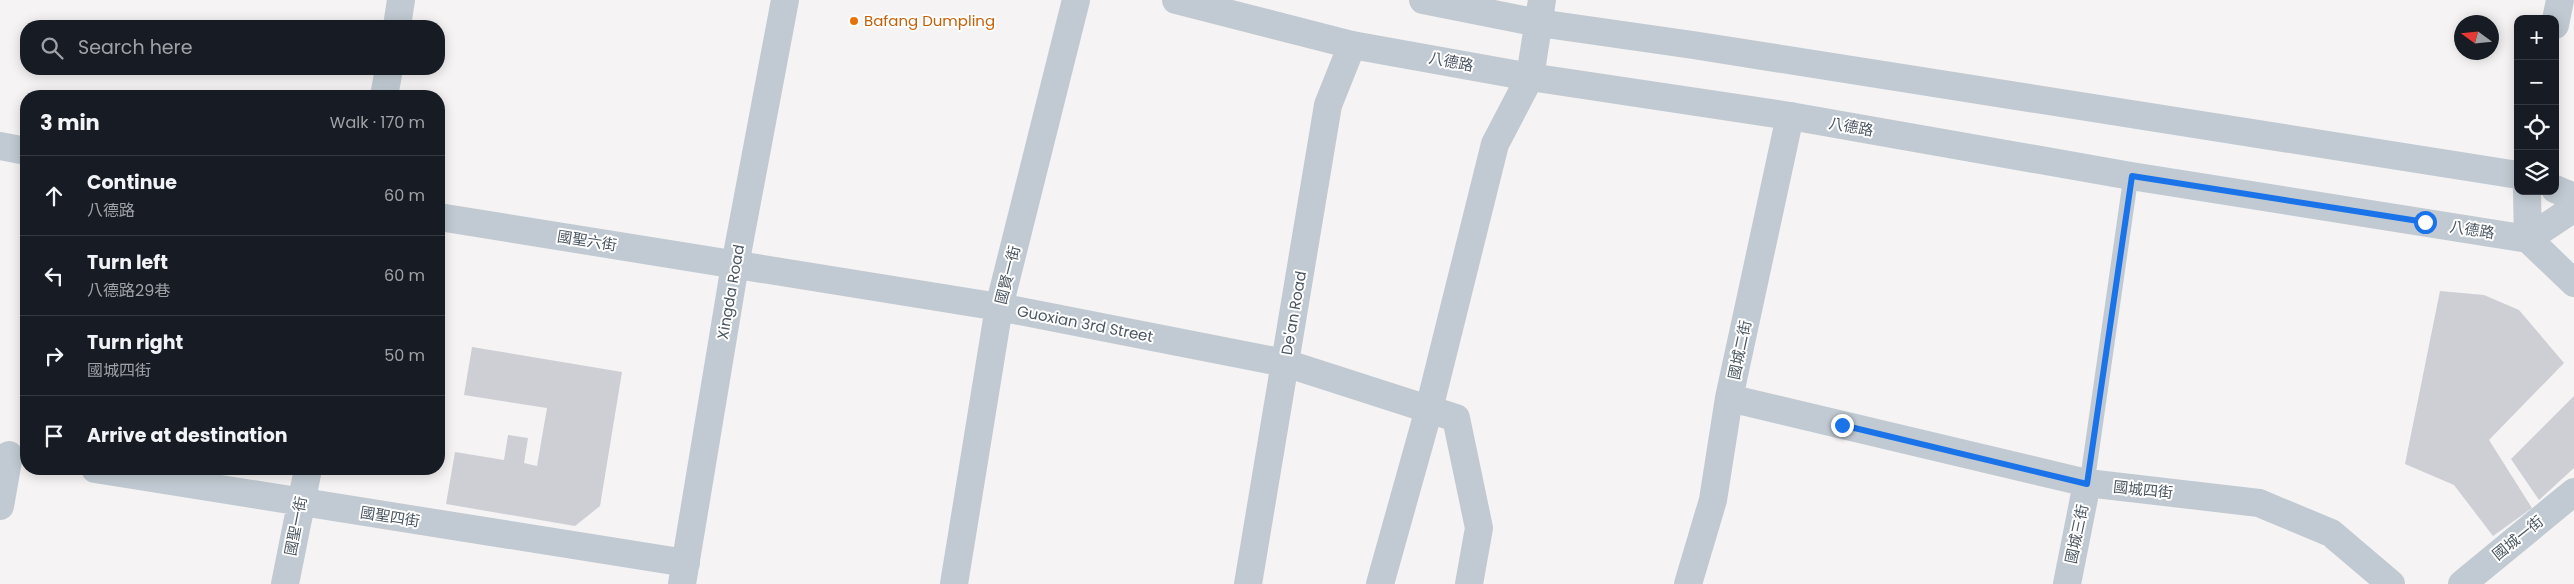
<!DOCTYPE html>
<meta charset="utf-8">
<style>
body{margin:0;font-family:Poppins,"Noto Sans TC",sans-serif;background:#242831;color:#f1f3f6}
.controls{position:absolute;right:15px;top:15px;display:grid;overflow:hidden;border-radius:10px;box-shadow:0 2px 12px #0003}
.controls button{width:45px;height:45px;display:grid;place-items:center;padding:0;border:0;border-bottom:1px solid #363941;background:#171b24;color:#f1f3f6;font:25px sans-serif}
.compass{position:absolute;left:2454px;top:15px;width:45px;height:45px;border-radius:50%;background:#171b24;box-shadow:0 2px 12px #0003;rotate:285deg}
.stop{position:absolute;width:15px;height:15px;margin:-11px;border:4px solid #1a73e8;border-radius:50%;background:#fff}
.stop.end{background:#1a73e8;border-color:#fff;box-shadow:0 1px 5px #0008}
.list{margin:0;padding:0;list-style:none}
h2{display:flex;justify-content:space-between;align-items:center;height:65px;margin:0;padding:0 20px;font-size:21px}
h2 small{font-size:16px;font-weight:400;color:#9ea1a6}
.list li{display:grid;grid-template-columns:32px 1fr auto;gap:15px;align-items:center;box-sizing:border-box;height:80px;padding:0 20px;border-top:1px solid #363941}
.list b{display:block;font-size:19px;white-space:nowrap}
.list p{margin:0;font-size:16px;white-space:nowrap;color:#9ea1a6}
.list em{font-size:16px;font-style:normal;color:#9ea1a6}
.icon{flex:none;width:28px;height:28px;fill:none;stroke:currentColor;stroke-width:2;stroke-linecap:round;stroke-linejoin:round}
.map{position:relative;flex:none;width:2574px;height:584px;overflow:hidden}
.search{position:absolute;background:#171b24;box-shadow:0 2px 12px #0003;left:20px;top:20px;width:425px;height:55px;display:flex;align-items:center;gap:12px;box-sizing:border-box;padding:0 18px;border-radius:20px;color:#9ea1a6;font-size:19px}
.panel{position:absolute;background:#171b24;box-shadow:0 2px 12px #0003;left:20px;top:90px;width:425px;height:385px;border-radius:20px}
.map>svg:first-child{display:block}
.building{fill:#cdcfd5}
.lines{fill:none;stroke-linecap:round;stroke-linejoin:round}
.service{stroke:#c1cad2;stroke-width:15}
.minor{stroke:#c1cad2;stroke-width:28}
.tertiary{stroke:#c1cad2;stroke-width:28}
.route{stroke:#1a73e8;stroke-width:6}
.food-dot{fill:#e8710a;stroke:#fff;stroke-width:2}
.labels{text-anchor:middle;stroke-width:4;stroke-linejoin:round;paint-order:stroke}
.food-label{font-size:15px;fill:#c56008;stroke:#fff;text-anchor:start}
.street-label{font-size:15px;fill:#4a5661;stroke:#fff}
</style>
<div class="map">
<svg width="2574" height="584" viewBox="0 0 2574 584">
<rect width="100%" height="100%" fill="#f5f3f3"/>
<path class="building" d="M2440 291 2484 295 2519 310 2564 363 2489 440 2532 508 2493 536 2454 485 2405 464Z
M472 347 622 372 600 506 575 526 446 504 455 452 504 460 508 435 528 438 524 463 537 466 547 408 464 395Z
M2574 396V468L2539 500 2511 459Z"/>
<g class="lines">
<path class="service" d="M2087 483 2131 176"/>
<path class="minor" d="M397 26 401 0
M384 96 389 69
M0 146 26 151
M439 217 999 307 1285 363 1456 418 1479 528 1469 584
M1729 398 2087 483 2259 503 2331 533 2391 584
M95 469 686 563
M0 506 9 455
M285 584 308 469
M682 584 735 265 785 0
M954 584 999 307 1076 0
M1248 584 1328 105 1352 45
M1688 584 1713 500 1729 398 1790 116
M2067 584 2087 483
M2462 584 2574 492"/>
<path class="tertiary" d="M1176 0 1352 45 1530 77 1790 116 2131 176 2528 239
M1423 0 1539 23 1693 45 2518 175
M2555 25 2560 0
M2555 189 2574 197
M2527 191 2528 239 2574 283
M2528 239 2574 208
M1380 584 1429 409 1495 144 1530 77 1542 0"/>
</g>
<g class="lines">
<path class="route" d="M1842 425 2087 484 2132 176 2425 222"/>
</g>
<circle class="food-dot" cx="854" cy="21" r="5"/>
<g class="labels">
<g class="food-label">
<text x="864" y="26">Bafang Dumpling</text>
</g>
<g class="street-label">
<text transform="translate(1451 62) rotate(11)" y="5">八德路</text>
<text transform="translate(1851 127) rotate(10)" y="5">八德路</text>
<text transform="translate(2472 230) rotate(9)" y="5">八德路</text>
<text transform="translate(587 241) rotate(9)" y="5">國聖六街</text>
<text transform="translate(1008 275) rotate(-76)" y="5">國賢一街</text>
<text transform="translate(731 292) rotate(-80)" y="5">Xingda Road</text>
<text transform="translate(1294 313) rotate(-80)" y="5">De'an Road</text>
<text transform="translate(1085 324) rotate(11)" y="5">Guoxian 3rd Street</text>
<text transform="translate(1740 350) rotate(-78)" y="5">國城二街</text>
<text transform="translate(2143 490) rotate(6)" y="5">國城四街</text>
<text transform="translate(390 517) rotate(9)" y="5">國聖四街</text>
<text transform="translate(296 526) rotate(-79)" y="5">國聖一街</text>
<text transform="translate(2077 534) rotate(-78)" y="5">國城三街</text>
<text transform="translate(2518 538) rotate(-39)" y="5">國城一街</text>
</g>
</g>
</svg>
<div class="controls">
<button>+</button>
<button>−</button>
<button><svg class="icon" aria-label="locate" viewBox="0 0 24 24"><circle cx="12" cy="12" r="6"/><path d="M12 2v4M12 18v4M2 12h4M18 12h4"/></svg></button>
<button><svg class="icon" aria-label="layers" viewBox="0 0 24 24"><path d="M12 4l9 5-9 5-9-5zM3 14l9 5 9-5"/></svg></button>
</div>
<svg class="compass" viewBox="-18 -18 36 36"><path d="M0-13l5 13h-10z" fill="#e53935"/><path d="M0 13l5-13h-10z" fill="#9ea1a6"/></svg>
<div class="stop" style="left:2425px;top:222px"></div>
<div class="stop end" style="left:1842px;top:425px"></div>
<div class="search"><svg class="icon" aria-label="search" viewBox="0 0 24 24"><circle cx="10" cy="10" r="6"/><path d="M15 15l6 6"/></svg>Search here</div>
<section class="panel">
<h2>3 min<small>Walk · 170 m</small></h2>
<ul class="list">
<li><svg class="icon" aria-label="ahead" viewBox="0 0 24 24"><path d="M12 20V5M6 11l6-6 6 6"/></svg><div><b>Continue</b><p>八德路</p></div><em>60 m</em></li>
<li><svg class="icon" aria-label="left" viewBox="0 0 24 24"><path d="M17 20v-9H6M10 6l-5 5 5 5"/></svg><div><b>Turn left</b><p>八德路29巷</p></div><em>60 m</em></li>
<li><svg class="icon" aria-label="right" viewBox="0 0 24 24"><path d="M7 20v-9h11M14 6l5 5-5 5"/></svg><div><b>Turn right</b><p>國城四街</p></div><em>50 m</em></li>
<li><svg class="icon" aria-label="arrive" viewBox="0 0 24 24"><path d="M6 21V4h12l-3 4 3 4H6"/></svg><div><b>Arrive at destination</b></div></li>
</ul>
</section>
</div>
